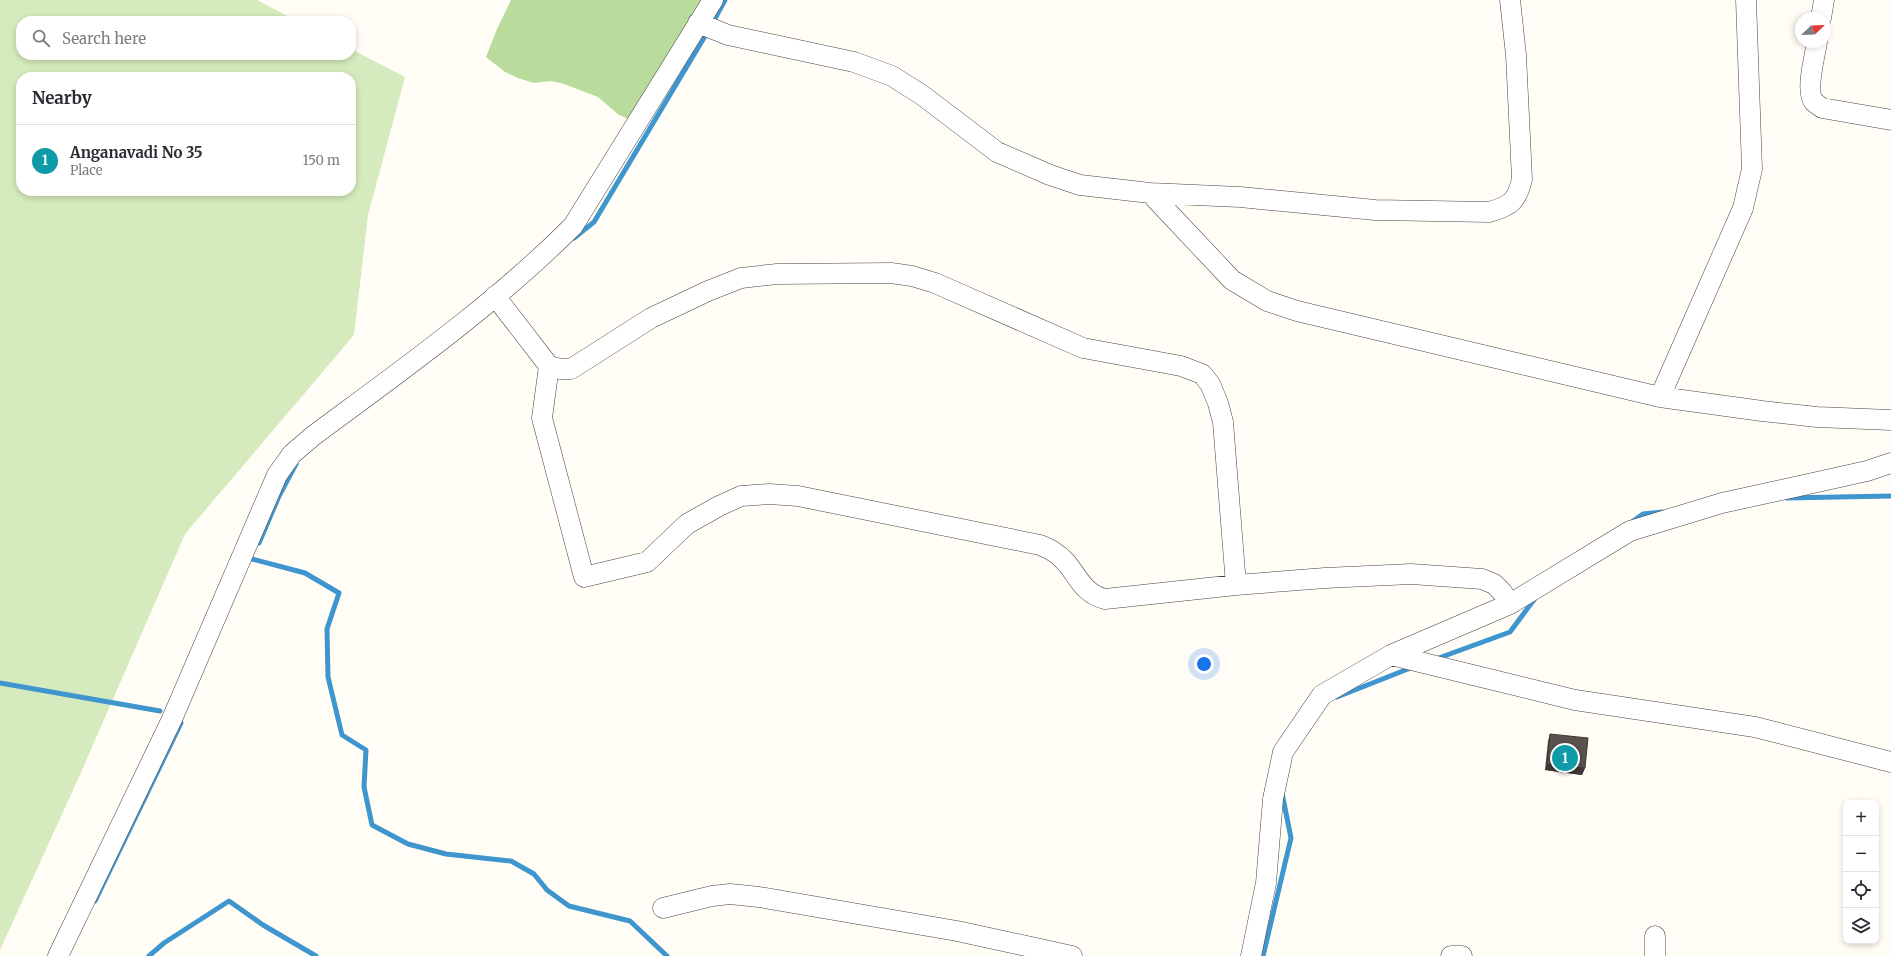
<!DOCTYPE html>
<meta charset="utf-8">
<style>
body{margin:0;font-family:Merriweather,serif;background:#f7f7f7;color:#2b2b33}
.controls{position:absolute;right:12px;bottom:12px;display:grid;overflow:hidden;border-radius:8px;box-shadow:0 2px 6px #0003}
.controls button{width:36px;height:36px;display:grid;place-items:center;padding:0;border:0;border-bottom:1px solid #e1e1e2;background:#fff;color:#2b2b33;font:20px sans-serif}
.compass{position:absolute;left:1795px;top:12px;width:36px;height:36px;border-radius:50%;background:#fff;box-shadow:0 2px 6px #0003;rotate:67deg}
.you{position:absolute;left:1204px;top:664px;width:14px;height:14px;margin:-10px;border:3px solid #fff;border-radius:50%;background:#1a73e8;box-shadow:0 0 0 6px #1a73e833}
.badge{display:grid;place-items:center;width:26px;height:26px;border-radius:50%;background:#c4262e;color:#fff;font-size:13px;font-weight:700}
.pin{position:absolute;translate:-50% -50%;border:2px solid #fff;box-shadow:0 1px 4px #0006}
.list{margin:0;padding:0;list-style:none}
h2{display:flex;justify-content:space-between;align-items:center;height:52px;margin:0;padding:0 16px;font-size:17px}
h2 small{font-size:13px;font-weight:400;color:#7c7c81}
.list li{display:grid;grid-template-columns:26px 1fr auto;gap:12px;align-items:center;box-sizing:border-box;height:72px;padding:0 16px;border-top:1px solid #e1e1e2}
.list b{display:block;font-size:15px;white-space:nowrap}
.list p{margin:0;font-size:13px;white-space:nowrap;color:#7c7c81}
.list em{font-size:13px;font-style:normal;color:#7c7c81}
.icon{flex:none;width:22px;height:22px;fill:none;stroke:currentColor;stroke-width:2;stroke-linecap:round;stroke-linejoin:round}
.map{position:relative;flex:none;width:1891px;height:956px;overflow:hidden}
.search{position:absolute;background:#fff;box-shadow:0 2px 6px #0003;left:16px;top:16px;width:340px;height:44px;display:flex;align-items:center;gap:10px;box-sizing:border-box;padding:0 14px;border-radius:16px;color:#7c7c81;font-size:15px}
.panel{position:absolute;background:#fff;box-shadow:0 2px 6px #0003;left:16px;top:72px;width:340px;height:124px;border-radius:16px}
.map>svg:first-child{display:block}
.green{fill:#d5ebbd;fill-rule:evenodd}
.forest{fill:#b9dc9c}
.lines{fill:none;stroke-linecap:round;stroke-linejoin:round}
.stream{stroke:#3f96cf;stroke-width:5}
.minor-casing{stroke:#444;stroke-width:21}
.minor{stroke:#fff;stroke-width:20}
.wall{fill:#4d4742}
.shaded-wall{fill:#3f3936}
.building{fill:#5a524d;stroke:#3f3936}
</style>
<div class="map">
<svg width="1891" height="956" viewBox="0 0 1891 956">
<rect width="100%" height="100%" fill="#fffdf5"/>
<path class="green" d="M0 0H257L297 21H21V55H351V49L405 77 368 215 354 335 185 534 79 777 0 950ZM21 77H351V191H21Z"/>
<path class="forest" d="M511 0H711L633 121 619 115 598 97 564 84 551 81 534 83 518 78 505 72 486 57 497 29Z"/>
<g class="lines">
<path class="stream" d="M712 24 725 0
M574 238 594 222 708 31
M1786 498 1891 496
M1632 522 1643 514 1663 512
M259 543 279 496 296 464
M252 559 305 573 339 593 327 629 328 677 342 735 366 750 364 787 372 825 408 844 446 854 511 861 534 874 547 890 569 906 630 921 667 956
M1436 659 1510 632 1536 597
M0 683 160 711
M1337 697 1413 667
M95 901 181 723
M149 956 164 943 229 901 263 925 316 956
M1263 956 1291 838 1282 793"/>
<g class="minor-casing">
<path id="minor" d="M1821 18 1824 0
M698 23 728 35 854 62 892 76 922 95 997 152 1050 175 1080 185 1150 193 1240 197 1375 210 1489 212C1511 206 1517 201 1522 179L1516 55 1510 0
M1817 42C1815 56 1805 91 1814 102 1816 104 1820 106 1822 108L1891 120
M1150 193 1232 280 1267 301 1297 311 1660 397 1762 411 1817 417 1891 420
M495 296 549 366 560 369H571L651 318 708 291 741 278 777 274 891 273 912 276 935 283 1083 348 1181 366 1202 374 1210 384 1218 403 1223 422 1236 585
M549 366 542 418 584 577 647 562 687 524 719 506 741 496 769 494 798 496 1040 545C1045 547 1050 549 1054 552 1076 565 1077 592 1105 599L1236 585 1325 578 1411 574 1482 579 1494 584 1502 592 1510 604
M1660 397 1743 208 1752 169 1746 0
M1391 655 1575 700 1755 727 1891 762
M663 908 712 896 730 894 759 897 957 931 1072 956
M1655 936V956
M58 956 172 719 277 475 292 454 313 436C402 370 494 305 573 226L713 0
M1251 956 1266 883 1273 799 1283 752 1322 695 1391 655 1510 604 1630 531 1722 503 1867 471 1891 463
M1451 956H1462"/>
</g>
<use href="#minor" class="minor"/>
</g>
<path class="wall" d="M1550 734 1585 768 1582 775 1545 770 1548 741Z"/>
<path class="shaded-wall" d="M1547 764 1585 768 1582 775 1545 770Z"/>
<path class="building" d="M1550 734 1588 738 1585 768 1547 764Z"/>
</svg>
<div class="controls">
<button>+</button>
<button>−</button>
<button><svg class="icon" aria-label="locate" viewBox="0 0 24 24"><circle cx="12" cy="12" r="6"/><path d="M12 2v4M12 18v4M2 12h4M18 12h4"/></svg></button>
<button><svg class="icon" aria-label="layers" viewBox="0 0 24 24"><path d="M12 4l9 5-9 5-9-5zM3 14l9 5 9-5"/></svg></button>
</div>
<svg class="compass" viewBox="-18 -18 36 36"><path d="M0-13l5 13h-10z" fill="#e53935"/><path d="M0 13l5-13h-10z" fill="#7c7c81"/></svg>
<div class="you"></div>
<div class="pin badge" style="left:1565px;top:758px;background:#0f9aa8">1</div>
<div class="search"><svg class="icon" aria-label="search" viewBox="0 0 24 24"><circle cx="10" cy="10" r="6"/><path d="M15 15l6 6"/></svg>Search here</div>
<section class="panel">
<h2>Nearby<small></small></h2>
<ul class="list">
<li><span class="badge" style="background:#0f9aa8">1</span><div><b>Anganavadi No 35</b><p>Place</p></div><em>150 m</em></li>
</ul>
</section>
</div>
